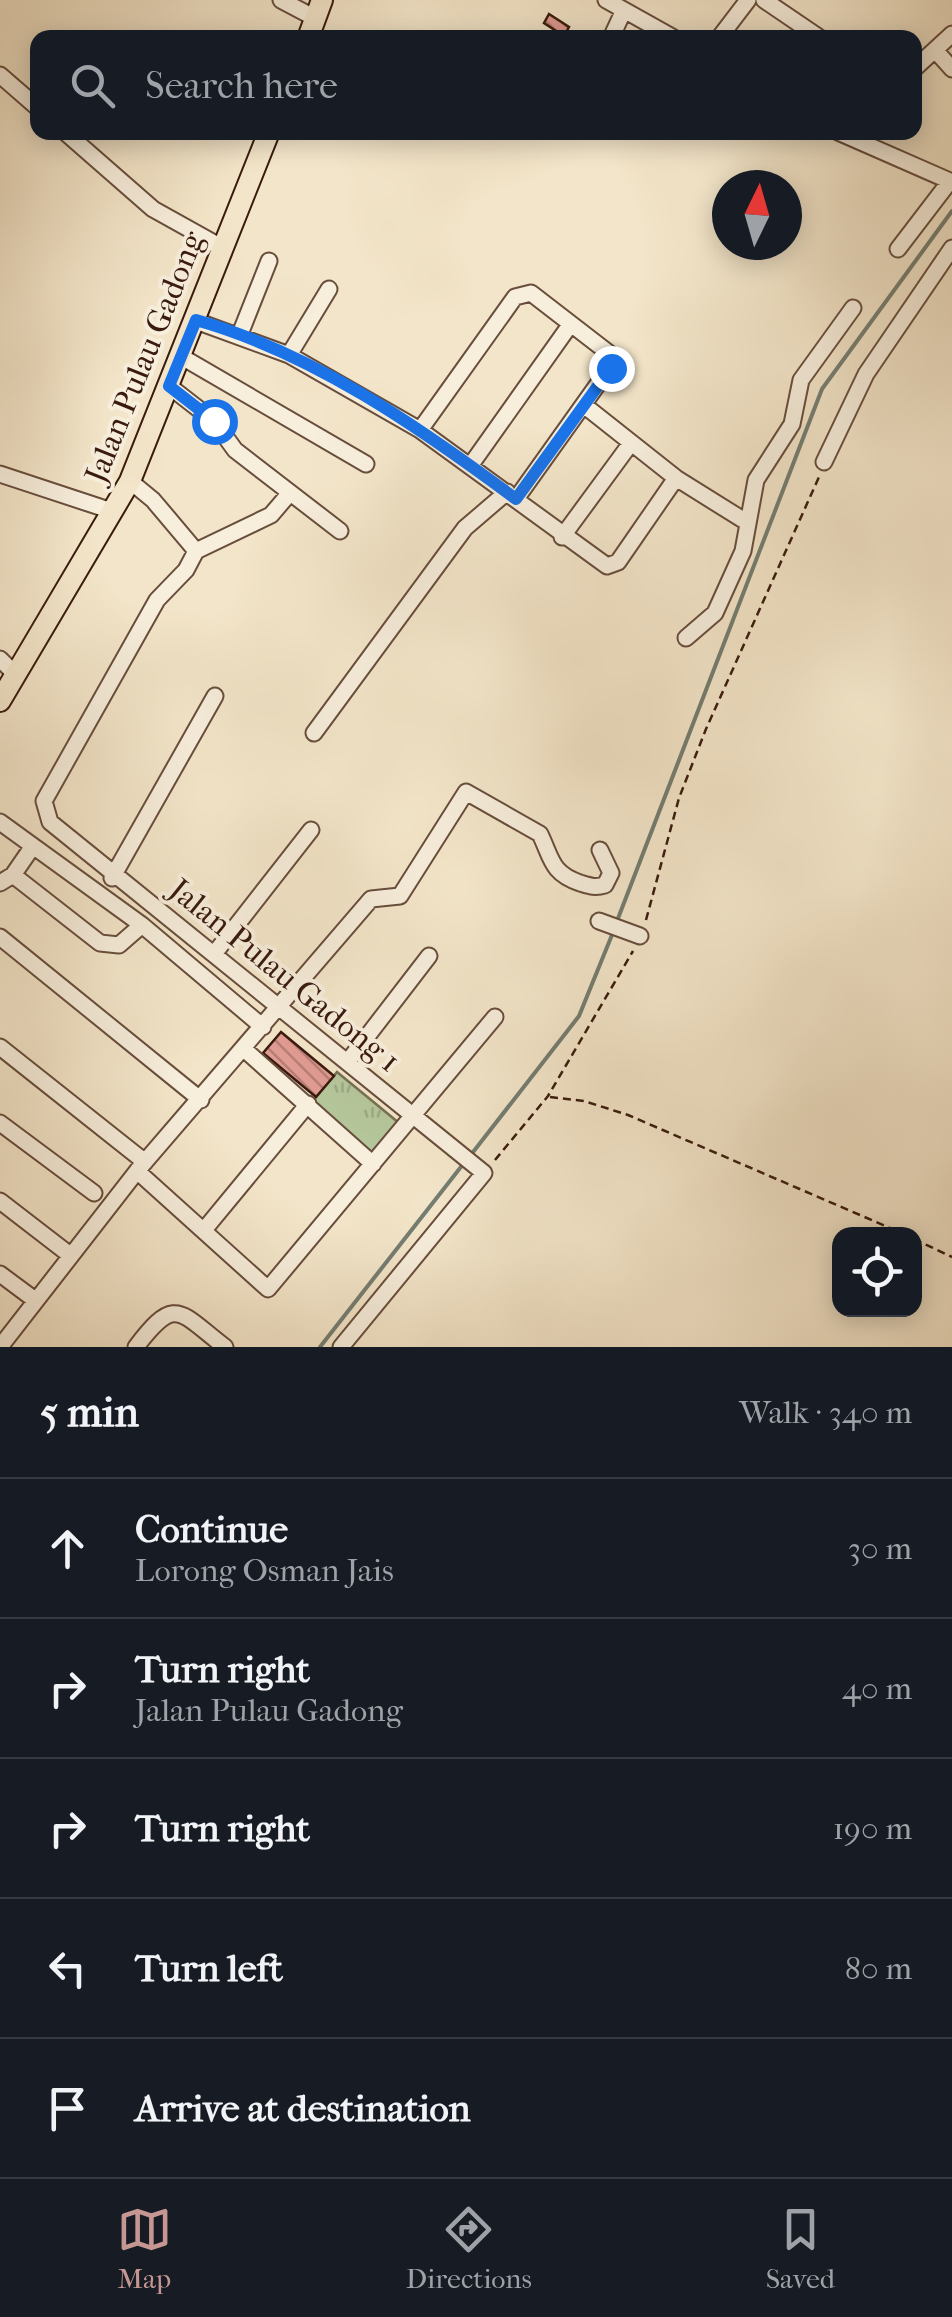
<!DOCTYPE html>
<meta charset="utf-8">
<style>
body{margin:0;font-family:"IM FELL French Canon",serif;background:#242831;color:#f1f3f6}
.controls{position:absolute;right:30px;bottom:30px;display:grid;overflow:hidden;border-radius:20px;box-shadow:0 5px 25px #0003}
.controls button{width:90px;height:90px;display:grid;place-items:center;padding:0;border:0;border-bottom:2px solid #363941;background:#171b24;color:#f1f3f6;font:50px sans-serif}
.compass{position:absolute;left:712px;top:170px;width:90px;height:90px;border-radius:50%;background:#171b24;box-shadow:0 5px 25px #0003;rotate:5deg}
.stop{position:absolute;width:30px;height:30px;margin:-22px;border:8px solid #1a73e8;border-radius:50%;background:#fff}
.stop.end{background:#1a73e8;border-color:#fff;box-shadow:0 2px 10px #0008}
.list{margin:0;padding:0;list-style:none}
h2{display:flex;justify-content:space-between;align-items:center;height:130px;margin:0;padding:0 40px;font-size:42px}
h2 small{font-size:32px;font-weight:400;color:#9ea1a6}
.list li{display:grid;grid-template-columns:65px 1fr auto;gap:30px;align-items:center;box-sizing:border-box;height:140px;padding:0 40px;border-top:2px solid #363941}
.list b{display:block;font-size:38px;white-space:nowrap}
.list p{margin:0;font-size:32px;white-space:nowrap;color:#9ea1a6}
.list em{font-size:32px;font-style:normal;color:#9ea1a6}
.icon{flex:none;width:55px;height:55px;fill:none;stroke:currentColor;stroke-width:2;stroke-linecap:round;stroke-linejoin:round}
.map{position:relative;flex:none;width:952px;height:1347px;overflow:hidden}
.search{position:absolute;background:#171b24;box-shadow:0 5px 25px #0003;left:30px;right:30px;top:30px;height:110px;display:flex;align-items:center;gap:25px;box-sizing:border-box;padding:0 35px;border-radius:20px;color:#9ea1a6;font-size:38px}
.sheet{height:830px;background:#171b24}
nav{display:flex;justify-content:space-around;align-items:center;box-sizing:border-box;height:140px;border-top:2px solid #363941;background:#171b24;font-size:28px;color:#9ea1a6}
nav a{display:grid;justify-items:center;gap:5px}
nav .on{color:#c59692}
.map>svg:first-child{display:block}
.grass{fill:url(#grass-tufts);stroke:#777054;stroke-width:2.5}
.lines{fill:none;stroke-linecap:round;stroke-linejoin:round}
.stream{stroke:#747d71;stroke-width:4}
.building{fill:url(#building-back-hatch);stroke:#391a0d;stroke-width:2.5}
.minor-casing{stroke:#684d3c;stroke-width:19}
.major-casing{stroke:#391a0d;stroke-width:24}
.path{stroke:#391a0d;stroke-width:2.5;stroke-dasharray:8 5;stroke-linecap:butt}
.minor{stroke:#f7eedc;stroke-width:15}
.major{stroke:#f3e5c9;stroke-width:20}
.route{stroke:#1a73e8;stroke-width:12}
.labels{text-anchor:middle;stroke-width:8;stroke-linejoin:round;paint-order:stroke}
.street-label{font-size:32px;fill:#391a0d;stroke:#f7eedc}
</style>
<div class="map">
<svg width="952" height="1347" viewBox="0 0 952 1347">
<defs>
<pattern id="grass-tufts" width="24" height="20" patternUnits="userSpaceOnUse" patternTransform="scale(2.5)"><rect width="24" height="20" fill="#b5c69b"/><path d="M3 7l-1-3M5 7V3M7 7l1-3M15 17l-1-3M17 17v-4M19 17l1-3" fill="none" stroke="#9caa84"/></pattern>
<pattern id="building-back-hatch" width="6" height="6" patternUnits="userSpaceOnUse" patternTransform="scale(2.5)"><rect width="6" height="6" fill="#e09b92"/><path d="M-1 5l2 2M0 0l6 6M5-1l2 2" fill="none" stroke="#b77e76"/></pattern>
</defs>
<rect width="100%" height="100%" fill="#f3e5c9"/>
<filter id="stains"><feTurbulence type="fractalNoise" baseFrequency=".002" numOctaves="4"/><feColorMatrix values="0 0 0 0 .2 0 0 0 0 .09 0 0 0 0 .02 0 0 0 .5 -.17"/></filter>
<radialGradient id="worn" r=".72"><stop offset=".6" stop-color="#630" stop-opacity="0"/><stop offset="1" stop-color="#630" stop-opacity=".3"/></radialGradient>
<path class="grass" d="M337 1072 399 1123 373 1154 311 1103Z"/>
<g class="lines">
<path class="stream" d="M617 921 822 389 952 211
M470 1156 579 1016 614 930
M320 1347 464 1163"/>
</g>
<path class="building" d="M549 14 569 27 564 36 544 23Z
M281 1032 334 1076 316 1097 263 1053Z"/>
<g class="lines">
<g class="minor-casing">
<path id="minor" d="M281 0 315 18
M606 0 674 38
M764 0 820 38
M611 38 624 10
M719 38 748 0
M935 50 952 69
M914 69 952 34
M0 75 38 108
M65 132 153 209 223 248
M838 132 952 182
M898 249 950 181
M196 321 289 355 420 430 607 566 618 562 676 478
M240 334 269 261
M289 355 329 289
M182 357 366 464
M169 386 214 421 235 450 340 531
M585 406 676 478 748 523
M420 430 515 297 531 293 610 354 613 363 516 499
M824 462 866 374 952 248
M470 466 570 325
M0 474 112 511
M130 481 153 500 196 551
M289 494 271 515 196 551 186 570 157 600 44 801 50 822 484 1173 341 1347
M562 537 631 443
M686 638 715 613 743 551 756 480 792 424 801 380 853 308
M0 659 16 675
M314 733 465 528 507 492
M0 822 142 925 263 1027
M13 875 100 943 119 945 142 925
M112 878 215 696
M0 883 13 875 33 846
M599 921 640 936
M0 937 201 1100
M214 954 311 830
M0 1047 145 1162
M245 1050 373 1164
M349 1060 429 956
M0 1123 94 1193
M137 1171 268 1289 495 1017
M0 1201 70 1255
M204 1230 308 1104
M0 1274 35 1300
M0 1347 137 1171 371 899 400 896 466 792 540 834C552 859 551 873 580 883 590 886 595 888 605 885L611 873 600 850
M136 1347C176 1294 179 1312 225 1347"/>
</g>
<g class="major-casing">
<path id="major" d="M308 38 322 0
M0 701 130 481 269 132"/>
</g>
<path class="path" d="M646 920 679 798 706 729 819 477
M550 1097 584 1101 628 1115 904 1234
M495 1160 548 1096 633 951
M914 1239 952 1257"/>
<use href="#minor" class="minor"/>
<use href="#major" class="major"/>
</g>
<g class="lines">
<path class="route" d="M214 421 169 386 196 320C313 353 419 427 516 499L611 368"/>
</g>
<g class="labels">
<g class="street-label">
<text transform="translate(144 357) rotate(-68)" y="11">Jalan Pulau Gadong</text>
<text transform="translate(285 975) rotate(39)" y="11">Jalan Pulau Gadong 1</text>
</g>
</g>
<rect width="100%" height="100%" filter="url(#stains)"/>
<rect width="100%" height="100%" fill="url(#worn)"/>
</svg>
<div class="controls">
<button><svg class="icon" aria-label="locate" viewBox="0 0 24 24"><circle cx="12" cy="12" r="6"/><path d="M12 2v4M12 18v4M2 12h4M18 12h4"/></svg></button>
</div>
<svg class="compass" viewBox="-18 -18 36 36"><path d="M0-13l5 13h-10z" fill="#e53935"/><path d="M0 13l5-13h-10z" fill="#9ea1a6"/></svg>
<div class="stop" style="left:214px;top:421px"></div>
<div class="stop end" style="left:611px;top:368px"></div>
<div class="search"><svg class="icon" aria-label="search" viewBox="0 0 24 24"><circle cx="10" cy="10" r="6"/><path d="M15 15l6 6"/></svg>Search here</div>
</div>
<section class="sheet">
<h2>5 min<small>Walk · 340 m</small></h2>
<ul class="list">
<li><svg class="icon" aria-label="ahead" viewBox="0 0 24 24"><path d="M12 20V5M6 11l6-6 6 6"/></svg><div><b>Continue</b><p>Lorong Osman Jais</p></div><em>30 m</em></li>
<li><svg class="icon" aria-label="right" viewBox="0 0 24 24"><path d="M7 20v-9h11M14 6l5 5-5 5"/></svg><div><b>Turn right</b><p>Jalan Pulau Gadong</p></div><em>40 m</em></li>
<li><svg class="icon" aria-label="right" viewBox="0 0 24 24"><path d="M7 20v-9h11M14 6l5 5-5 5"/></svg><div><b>Turn right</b></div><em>190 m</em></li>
<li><svg class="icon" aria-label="left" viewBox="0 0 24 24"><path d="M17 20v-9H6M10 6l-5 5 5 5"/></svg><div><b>Turn left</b></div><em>80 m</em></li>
<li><svg class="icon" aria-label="arrive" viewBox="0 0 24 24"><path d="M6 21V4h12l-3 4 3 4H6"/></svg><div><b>Arrive at destination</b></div></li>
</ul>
</section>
<nav>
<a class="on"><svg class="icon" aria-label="map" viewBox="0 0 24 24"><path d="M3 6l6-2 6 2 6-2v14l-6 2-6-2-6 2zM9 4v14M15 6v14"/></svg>Map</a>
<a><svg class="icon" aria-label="directions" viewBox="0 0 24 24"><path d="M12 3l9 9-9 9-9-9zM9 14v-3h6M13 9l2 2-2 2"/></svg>Directions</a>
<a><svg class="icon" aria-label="saved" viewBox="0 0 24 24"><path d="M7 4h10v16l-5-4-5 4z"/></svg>Saved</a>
</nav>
